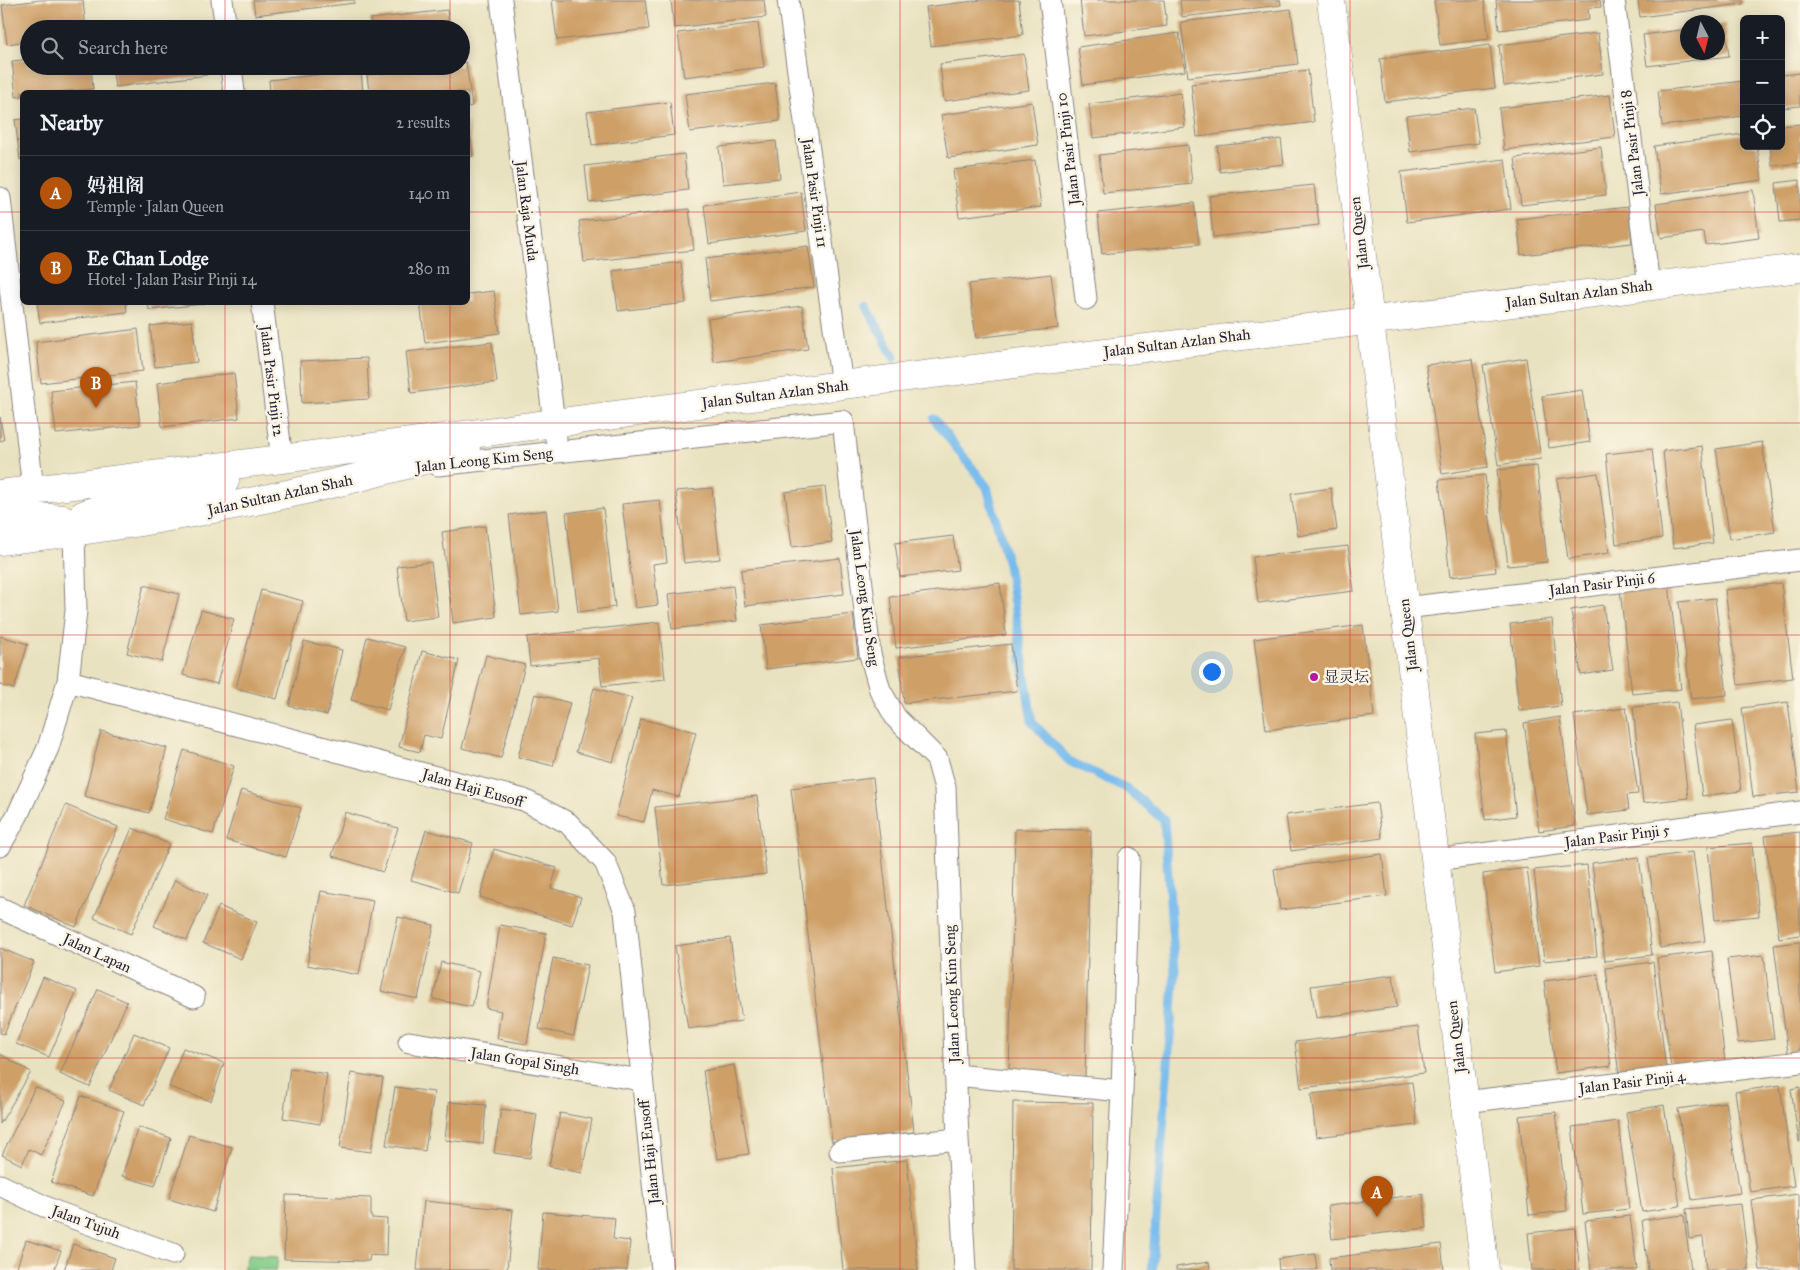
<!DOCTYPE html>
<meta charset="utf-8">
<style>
body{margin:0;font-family:"IM FELL Great Primer","Noto Serif SC",serif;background:#20242c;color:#f1f3f6}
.controls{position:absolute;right:15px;top:15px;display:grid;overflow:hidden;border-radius:8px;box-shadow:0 2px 12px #0003}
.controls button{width:45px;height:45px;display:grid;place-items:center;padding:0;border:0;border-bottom:1px solid #363941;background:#171b24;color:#f1f3f6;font:25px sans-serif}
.compass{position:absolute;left:1680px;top:15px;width:45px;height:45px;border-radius:50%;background:#171b24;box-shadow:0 2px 12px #0003;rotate:173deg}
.you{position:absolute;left:1211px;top:671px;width:18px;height:18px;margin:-12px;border:4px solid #fff;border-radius:50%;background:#1a73e8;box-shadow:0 0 0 8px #1a73e833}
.badge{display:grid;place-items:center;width:32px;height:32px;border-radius:50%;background:#b45309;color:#fff;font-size:16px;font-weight:700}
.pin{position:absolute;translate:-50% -41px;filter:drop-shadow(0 1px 2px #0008)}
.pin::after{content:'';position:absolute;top:26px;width:18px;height:15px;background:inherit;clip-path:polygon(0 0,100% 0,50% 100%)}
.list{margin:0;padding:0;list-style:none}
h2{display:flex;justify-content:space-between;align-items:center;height:65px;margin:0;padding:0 20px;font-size:21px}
h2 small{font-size:16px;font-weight:400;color:#9ea1a6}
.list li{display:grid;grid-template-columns:32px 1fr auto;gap:15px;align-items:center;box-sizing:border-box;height:75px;padding:0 20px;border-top:1px solid #363941}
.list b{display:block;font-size:19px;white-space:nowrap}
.list p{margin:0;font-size:16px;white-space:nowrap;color:#9ea1a6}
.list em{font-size:16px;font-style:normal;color:#9ea1a6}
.icon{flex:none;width:28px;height:28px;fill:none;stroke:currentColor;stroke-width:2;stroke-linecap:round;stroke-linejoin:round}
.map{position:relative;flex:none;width:1800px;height:1270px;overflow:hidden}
.search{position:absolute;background:#171b24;box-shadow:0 2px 12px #0003;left:20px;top:20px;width:450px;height:55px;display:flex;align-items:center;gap:12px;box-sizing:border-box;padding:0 18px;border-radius:28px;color:#9ea1a6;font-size:19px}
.panel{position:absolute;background:#171b24;box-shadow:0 2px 12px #0003;left:20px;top:90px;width:450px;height:215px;border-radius:8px}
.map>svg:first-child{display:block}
.green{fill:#86cd88;stroke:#547862}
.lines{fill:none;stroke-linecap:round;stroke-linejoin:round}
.stream{stroke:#77bbed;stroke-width:9}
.building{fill:#ce9f66}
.street-casing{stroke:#86827e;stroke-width:23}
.secondary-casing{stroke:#86827e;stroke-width:29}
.primary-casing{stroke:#86827e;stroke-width:29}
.street{stroke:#fff;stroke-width:21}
.secondary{stroke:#fff;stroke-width:28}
.primary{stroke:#fff;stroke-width:28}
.grid{fill:none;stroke:#d62828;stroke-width:1;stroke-opacity:0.55}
.poi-dot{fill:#b5179e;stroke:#fcf5e5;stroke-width:2}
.labels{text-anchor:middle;stroke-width:5;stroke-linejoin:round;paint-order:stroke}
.street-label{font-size:15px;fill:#22223b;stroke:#fcf5e5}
.poi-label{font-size:15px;fill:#22223b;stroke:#fcf5e5;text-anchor:start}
</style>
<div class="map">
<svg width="1800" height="1270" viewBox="0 0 1800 1270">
<rect width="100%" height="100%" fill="#fcf5e5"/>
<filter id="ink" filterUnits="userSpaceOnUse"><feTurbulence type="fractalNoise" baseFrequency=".02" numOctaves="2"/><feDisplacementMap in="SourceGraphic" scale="10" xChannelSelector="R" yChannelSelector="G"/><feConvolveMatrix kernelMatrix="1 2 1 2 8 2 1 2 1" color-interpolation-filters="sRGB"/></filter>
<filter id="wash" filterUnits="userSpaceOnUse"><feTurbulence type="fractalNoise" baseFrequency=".0096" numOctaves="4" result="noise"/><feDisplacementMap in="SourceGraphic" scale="20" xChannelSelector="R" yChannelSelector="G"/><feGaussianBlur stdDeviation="1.12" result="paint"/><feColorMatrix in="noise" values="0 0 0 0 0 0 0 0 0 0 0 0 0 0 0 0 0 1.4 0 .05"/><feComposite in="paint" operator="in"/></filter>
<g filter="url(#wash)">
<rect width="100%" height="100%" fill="#e9e2c0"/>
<path class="green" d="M248 1255 278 1257 276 1270H243Z"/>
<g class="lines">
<path class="stream" d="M866 306 894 357
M934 419 987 487 1008 564 1032 722 1069 761 1126 788 1164 820 1175 971 1152 1270"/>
</g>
<g id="blocks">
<path class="building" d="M40 0H83L86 29H29V41L7 44 2 5Z
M253 0H354L355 3 255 15Z
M552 0H645L649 29 557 40Z
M671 0H764L766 17 674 28Z
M982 0H1019L1023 35 931 46 926 7Z
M1080 0H1164L1167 26 1084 36Z
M1180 0H1280L1281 5 1182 17Z
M1434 0H1484L1489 39 1440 45Z
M1496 0H1600L1601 7 1588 8 1589 20 1499 30Z
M1638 0H1743V4L1640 17Z
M1291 9 1298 64 1188 77 1181 22Z
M447 10 449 29H372L370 19Z
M758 23 764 67 684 77 678 33Z
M1725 24 1729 56 1647 66 1643 35 1688 29V52H1718V25Z
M1179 33 1185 71 1083 85 1078 47Z
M1598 33 1603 74 1504 86 1499 45Z
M1490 45 1495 88 1385 102 1380 59Z
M1024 54 1029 90 944 101 940 64Z
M29 59V66H91L93 89 57 92H22V96L16 97 12 61Z
M466 62 472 106 468 107V92H369L367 75 435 66H461V63Z
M112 66H206L207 75 115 87Z
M361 70 363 92H270L269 80Z
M1308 70 1314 122 1197 137 1191 84Z
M1800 73V106L1781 108V75Z
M1743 81 1744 116 1662 126 1658 91Z
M775 83 780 121 690 132 685 94Z
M1181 93 1185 127 1093 138 1089 104Z
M1610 95 1615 137 1504 150 1499 108Z
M670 102 674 135 592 145 587 112Z
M1032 102 1038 145 948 158 941 115Z
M1474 108 1479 143 1410 152 1406 116Z
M22 119V159L20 160 15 120Z
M468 120 473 156 468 157Z
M1800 124V163L1772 166 1770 146H1781V126Z
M1744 134V146H1757L1762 180 1661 194 1654 146Z
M1281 139 1284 164 1220 172 1217 146Z
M776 141 780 178 723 184 719 147Z
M1188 145 1192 184 1103 193 1099 155Z
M1601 147 1606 195 1521 205 1515 158Z
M684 154 688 190 589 202 585 166Z
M1505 159 1511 209 1407 222 1401 172Z
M1035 160 1041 207 959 217 953 170Z
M1800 180V220L1780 222 1776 183Z
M1314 185 1319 225 1213 237 1209 196Z
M1753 190 1759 238 1706 245 1704 232 1661 238 1656 204Z
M801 192 806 231 709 244 704 205Z
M1194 203 1199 244 1102 254 1098 213Z
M1628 207 1632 243 1521 255 1517 219Z
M689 209 694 250 584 262 579 221Z
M808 246 814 287 710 301 705 259Z
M681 262 686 303 618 311 613 271Z
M1051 274 1058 328 976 338 969 284Z
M494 291 500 333 425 343 420 302H468V294Z
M37 302H126L127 312 40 323Z
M148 302H203V304L149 310Z
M802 306 808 349 714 362 708 319Z
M192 321 197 362 155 367 150 326Z
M138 329 143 371 41 383 36 342Z
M492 342 497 382 411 393 406 352Z
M367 358 369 399 302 403 300 361Z
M1526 358 1541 459 1498 465 1483 365Z
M1472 359 1488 467 1442 474 1426 365Z
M234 373 239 418 162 427 157 383Z
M135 382 140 425 56 434 51 391Z
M1582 390 1590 442 1549 448 1542 396Z
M0 417 4 440 0 441Z
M1762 442 1775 532 1730 539 1716 449Z
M1702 446 1713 543 1673 548 1663 451Z
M1652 449 1662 538 1616 544 1606 454Z
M1537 466 1547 562 1508 566 1497 470Z
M1598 473 1609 553 1568 559 1557 479Z
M1485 475 1496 572 1450 577 1439 480Z
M825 487 832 542 792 547 785 492Z
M712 488 720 559 684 563 676 491Z
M1331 488 1337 530 1298 536 1291 494Z
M660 500 667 562 653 564 658 605 635 608 622 504Z
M603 508 615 607 578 612 566 513Z
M546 510 558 611 521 615 509 515Z
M485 526 496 617 453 623 442 532Z
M953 536 958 570 900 577 895 543Z
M1348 546 1354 591 1258 603 1253 557Z
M840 558 844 594 745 606 741 570Z
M431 562 438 617 404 621 397 566Z
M1000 583 1006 635 896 648 890 597Z
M1781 583 1793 678 1738 685 1725 590Z
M1669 584 1681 689 1632 694 1620 590Z
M144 585 179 594 162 662 127 653Z
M733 586 737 621 672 629 668 594Z
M261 590 303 601 277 699 236 688Z
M1715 598 1727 695 1691 699 1679 602Z
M1603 605 1613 670 1581 675 1571 610Z
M201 610 234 619 217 684 183 675Z
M853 614 858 658 766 669 761 625Z
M1552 619 1561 706 1519 711 1510 624Z
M659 622 665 679 602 686 599 658 530 666 527 637Z
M1363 625 1374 716 1266 730 1254 639Z
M0 636 28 644 14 689 0 685Z
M367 637 405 647 388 710 351 700Z
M304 641 342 650 327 715 289 706Z
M1011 644 1017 691 904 703 899 657Z
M422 651 459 660 441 739 424 735 420 752 399 747Z
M486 655 525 665 501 758 462 748Z
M594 688 632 698 613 762 576 752Z
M535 694 570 703 553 766 518 757Z
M1677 702 1688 798 1643 803 1633 707Z
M1788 702 1799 792 1753 797 1742 708Z
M1626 708 1638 794 1627 795 1629 810 1587 815 1574 715Z
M1560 717 1575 826 1539 831 1524 723Z
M641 719 696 732 679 797 652 790 644 822 616 816Z
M1732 720 1741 791 1702 796 1693 725Z
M101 731 167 748 149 813 84 796Z
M1506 731 1516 816 1485 820 1475 734Z
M184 750 234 766 213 834 163 819Z
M873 778 914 1132 832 1142 791 788Z
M241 790 301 808 286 857 226 840Z
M757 796 766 874 663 885 655 807Z
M1377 803 1382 838 1291 851 1286 815Z
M66 805 118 827 76 927 24 905Z
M345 812 398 828 383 872 332 856Z
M132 828 169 844 131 934 94 918Z
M1015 829 1091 830 1085 1077 1009 1075Z
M426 830 473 843 458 893 411 880Z
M1800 832V935L1779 938 1765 836Z
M1752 843 1759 916 1715 920 1708 847Z
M494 849 557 868 551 888 581 897 572 925 480 897Z
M1693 852 1705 941 1660 948 1648 858Z
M1382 854 1387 896 1280 910 1274 869Z
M1639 857 1652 955 1605 961 1592 863Z
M1587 865 1597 956 1544 961 1534 870Z
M1527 868 1539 966 1495 972 1483 874Z
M175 880 207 895 187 940 154 926Z
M321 891 373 900 359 975 307 965Z
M219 906 257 922 241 959 203 943Z
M398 917 434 925 418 999 381 991Z
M500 925 546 933 527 1044 497 1039 501 1011 486 1008Z
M730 938 742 1021 688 1029 675 946Z
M1800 942V1051L1788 1053 1774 945Z
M0 948 34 962 4 1034 0 1033Z
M1712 951 1725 1062 1671 1068 1657 958Z
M1764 955 1774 1039 1738 1043 1727 959Z
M553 958 588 965 574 1036 539 1029Z
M441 962 480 971 472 1007 433 999Z
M1653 962 1666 1070 1619 1076 1606 968Z
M1598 974 1611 1066 1556 1073 1544 981Z
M1393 975 1397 1007 1316 1018 1311 986Z
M43 977 77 991 49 1057 16 1044Z
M98 989 127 1002 90 1087 60 1074Z
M1418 1027 1424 1073 1301 1088 1295 1042Z
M134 1033 169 1048 144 1105 109 1090Z
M183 1048 224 1063 211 1101 169 1087Z
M0 1054 31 1072 0 1124Z
M734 1065 749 1154 717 1159 703 1071Z
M290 1068 327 1074 320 1124 283 1118Z
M351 1073 383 1078 371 1152 340 1148Z
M1412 1082 1417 1125 1316 1137 1311 1094Z
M1780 1085 1794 1186 1750 1192 1735 1092Z
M35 1087 66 1101 41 1155 29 1149 22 1165 2 1155Z
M395 1087 434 1092 425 1151 386 1145Z
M1800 1087V1142H1799L1791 1089Z
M81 1096 124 1111 93 1196 51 1182Z
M449 1102 486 1105 483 1144 445 1140Z
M1013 1102 1093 1103 1091 1270H1011Z
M1726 1102 1740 1193 1692 1200 1678 1109Z
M1664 1105 1680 1206 1642 1212 1626 1112Z
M501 1109 537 1114 530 1158 494 1153Z
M1556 1112 1567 1211 1529 1215 1519 1116Z
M560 1113 592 1119 582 1173 549 1166Z
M1618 1121 1629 1209 1583 1214 1572 1127Z
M138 1127 171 1138 155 1186 122 1176Z
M189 1135 232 1147 213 1212 169 1199Z
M907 1160 918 1270H843L833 1168Z
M1423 1194 1427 1228 1332 1239 1328 1206Z
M1799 1194 1800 1270H1760L1751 1200Z
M286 1195 371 1198V1218L387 1219 386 1256 370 1255 369 1261 284 1259Z
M424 1201 513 1210 507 1270H417Z
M1741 1204 1749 1270H1706L1703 1237 1689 1239 1686 1209Z
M543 1212 615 1218 613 1239 630 1241 627 1270H538Z
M1684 1215 1691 1270H1648L1642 1220Z
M1630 1216 1637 1270H1591L1585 1221Z
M1575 1228 1580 1270H1532L1528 1233Z
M26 1240 61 1251 54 1270H16Z
M73 1244 115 1258 111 1270H64Z
M1441 1244 1444 1270H1330L1329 1258Z
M1315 1254 1317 1270H1279L1278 1259Z
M1209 1262 1210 1270H1176V1267Z"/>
</g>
</g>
<g filter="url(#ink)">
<use href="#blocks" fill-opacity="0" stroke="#86827e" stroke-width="1"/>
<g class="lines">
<g class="street-casing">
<path id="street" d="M222 0 226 29
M501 0 556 439
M788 0 842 385
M1050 0 1086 299
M1614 0 1649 286
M231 66 234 92
M0 198 33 489
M262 302 282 459
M438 465 843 421 870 654 880 690 896 718 937 759 945 788 958 1139 965 1270
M1405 608 1800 560
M68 681 524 800 568 823 605 862 625 911 662 1270
M0 846 18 814 48 748 68 681 76 611 74 533
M1435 860 1800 812
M0 908 194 997
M409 1042 641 1080
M955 1075 1122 1091 1113 1270
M1122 1091 1129 858
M1464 1102 1800 1062
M840 1151 958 1139
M0 1185 54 1211 173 1254"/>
</g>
<g class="secondary-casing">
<path id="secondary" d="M1331 0 1485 1270"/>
</g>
<g class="primary-casing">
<path id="primary" d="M0 494 282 459 842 385 1800 268
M0 520 39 517 63 519 72 530
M74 533 83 515 106 506 225 481
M0 541C158 524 314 493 466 448"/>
</g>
<use href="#street" class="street"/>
<use href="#secondary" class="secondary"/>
<use href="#primary" class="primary"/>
</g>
</g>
<path class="grid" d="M225 0V29M450 0V29M675 0V1270M900 0V1270M1125 0V1270M1350 0V1270M1575 0V1270M225 66V92M450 66V92M0 212H22M468 212H1800M225 302V1270M450 302V1270M0 423H1800M0 635H1800M0 847H1800M0 1058H1800"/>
<circle class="poi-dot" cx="1314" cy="677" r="5"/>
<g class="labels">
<g class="street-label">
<text transform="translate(1632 143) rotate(-97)" y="5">Jalan Pasir Pinji 8</text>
<text transform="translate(1068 149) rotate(-97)" y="5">Jalan Pasir Pinji 10</text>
<text transform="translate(815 193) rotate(82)" y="5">Jalan Pasir Pinji 11</text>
<text transform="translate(527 211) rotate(83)" y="5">Jalan Raja Muda</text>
<text transform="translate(1359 233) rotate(-97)" y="5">Jalan Queen</text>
<text transform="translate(1579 294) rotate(-7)" y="5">Jalan Sultan Azlan Shah</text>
<text transform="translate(1177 343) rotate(-7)" y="5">Jalan Sultan Azlan Shah</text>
<text transform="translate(272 381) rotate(83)" y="5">Jalan Pasir Pinji 12</text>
<text transform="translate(775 394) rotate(-7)" y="5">Jalan Sultan Azlan Shah</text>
<text transform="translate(484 460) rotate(-6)" y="5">Jalan Leong Kim Seng</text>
<text transform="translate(280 495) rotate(-12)" y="5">Jalan Sultan Azlan Shah</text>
<text transform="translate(1602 584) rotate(-7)" y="5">Jalan Pasir Pinji 6</text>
<text transform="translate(865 598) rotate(82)" y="5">Jalan Leong Kim Seng</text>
<text transform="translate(1408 635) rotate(-97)" y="5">Jalan Queen</text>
<text transform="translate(473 788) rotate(16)" y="5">Jalan Haji Eusoff</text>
<text transform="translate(1617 836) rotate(-7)" y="5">Jalan Pasir Pinji 5</text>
<text transform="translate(97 953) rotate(25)" y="5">Jalan Lapan</text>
<text transform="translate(952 994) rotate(-92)" y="5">Jalan Leong Kim Seng</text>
<text transform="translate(1456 1037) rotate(-97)" y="5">Jalan Queen</text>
<text transform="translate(525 1061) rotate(9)" y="5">Jalan Gopal Singh</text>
<text transform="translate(1632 1082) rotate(-7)" y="5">Jalan Pasir Pinji 4</text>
<text transform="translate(649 1152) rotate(-96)" y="5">Jalan Haji Eusoff</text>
<text transform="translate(86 1222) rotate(20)" y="5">Jalan Tujuh</text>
</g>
<g class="poi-label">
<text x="1324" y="682">显灵坛</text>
</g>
</g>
</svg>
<div class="controls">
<button>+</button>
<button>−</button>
<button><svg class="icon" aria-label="locate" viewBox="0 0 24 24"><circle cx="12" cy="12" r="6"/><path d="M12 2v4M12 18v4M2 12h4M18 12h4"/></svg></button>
</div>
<svg class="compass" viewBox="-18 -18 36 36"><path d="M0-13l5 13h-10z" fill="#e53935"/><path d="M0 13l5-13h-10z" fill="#9ea1a6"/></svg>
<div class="you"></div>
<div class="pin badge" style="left:1377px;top:1217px">A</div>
<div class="pin badge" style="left:96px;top:408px">B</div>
<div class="search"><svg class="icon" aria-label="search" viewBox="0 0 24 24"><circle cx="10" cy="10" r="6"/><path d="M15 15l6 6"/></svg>Search here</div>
<section class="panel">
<h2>Nearby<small>2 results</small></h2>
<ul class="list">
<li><span class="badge">A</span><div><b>妈祖阁</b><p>Temple · Jalan Queen</p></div><em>140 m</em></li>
<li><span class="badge">B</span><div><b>Ee Chan Lodge</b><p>Hotel · Jalan Pasir Pinji 14</p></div><em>280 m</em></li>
</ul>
</section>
</div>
